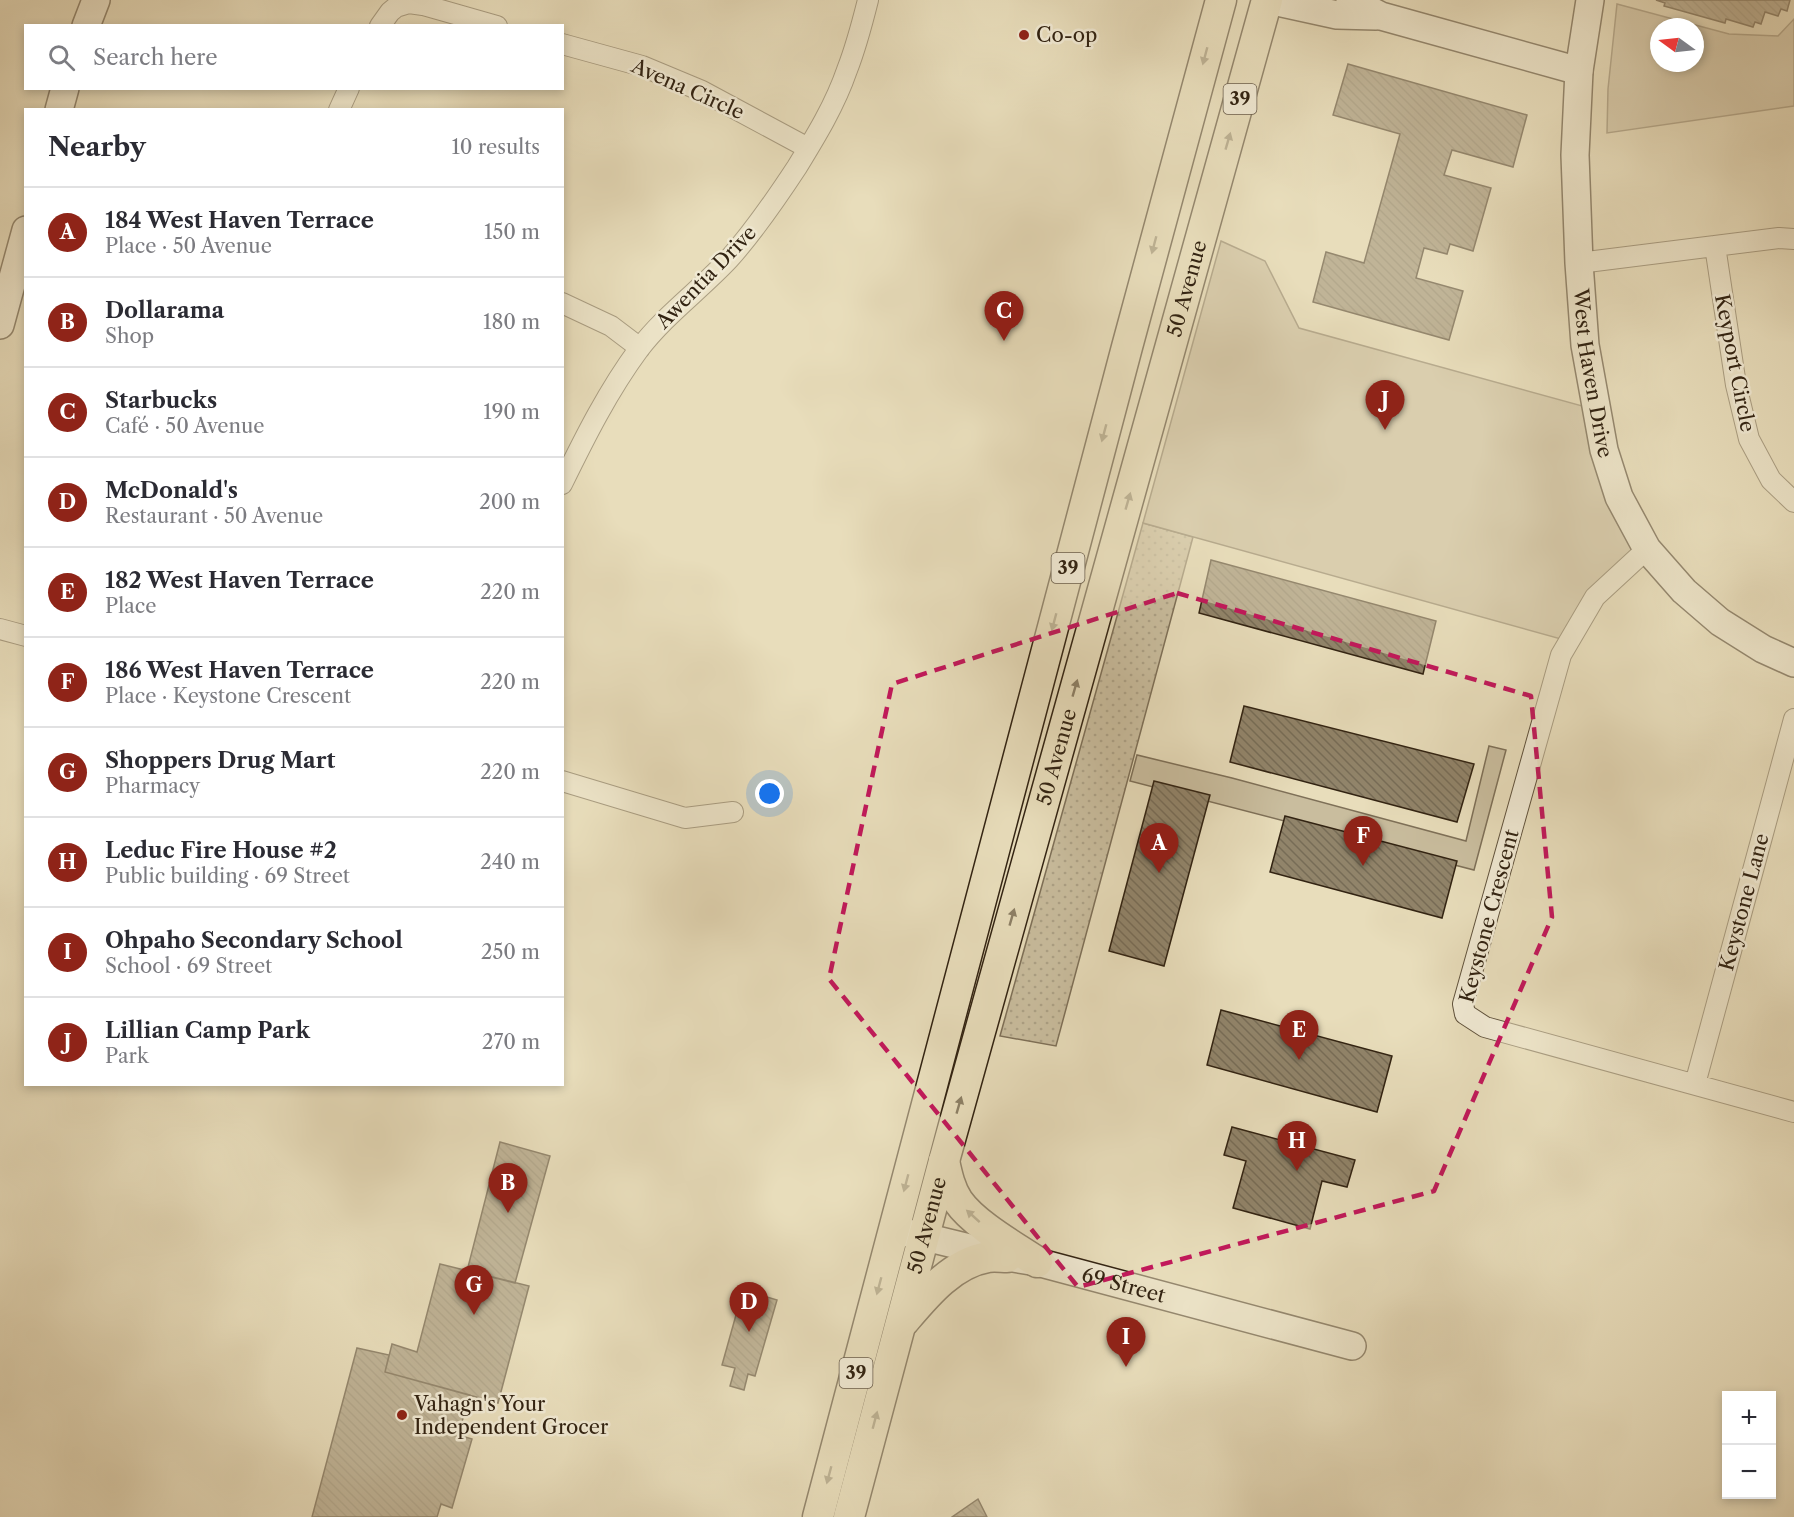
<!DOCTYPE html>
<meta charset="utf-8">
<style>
body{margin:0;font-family:"Libre Caslon Text",serif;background:#f7f7f7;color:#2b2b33}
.controls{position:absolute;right:18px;bottom:18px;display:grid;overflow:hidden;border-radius:0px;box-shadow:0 3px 9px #0003}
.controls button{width:54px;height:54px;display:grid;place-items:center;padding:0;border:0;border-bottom:2px solid #e1e1e2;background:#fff;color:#2b2b33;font:30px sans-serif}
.compass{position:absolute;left:1650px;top:18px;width:54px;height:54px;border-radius:50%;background:#fff;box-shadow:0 3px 9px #0003;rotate:285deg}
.you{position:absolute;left:770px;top:794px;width:21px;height:21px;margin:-15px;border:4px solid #fff;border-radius:50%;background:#1a73e8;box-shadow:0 0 0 9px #1a73e833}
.badge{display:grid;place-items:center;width:39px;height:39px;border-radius:50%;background:#8f2418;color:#fff;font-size:20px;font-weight:700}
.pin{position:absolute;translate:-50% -50px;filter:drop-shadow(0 2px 3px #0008)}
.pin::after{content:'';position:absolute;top:32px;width:21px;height:18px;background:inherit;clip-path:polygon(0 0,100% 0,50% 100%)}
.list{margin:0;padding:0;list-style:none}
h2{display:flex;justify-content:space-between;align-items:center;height:78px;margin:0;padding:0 24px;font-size:26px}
h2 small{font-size:20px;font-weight:400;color:#7c7c81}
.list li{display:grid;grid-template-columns:39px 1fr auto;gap:18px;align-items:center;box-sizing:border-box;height:90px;padding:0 24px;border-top:2px solid #e1e1e2}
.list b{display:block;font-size:22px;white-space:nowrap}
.list p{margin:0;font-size:20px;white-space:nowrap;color:#7c7c81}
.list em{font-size:20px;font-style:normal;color:#7c7c81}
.icon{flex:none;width:33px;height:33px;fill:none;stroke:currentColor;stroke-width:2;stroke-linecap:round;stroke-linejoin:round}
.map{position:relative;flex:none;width:1794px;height:1517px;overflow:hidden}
.search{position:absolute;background:#fff;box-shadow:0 3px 9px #0003;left:24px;top:24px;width:540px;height:66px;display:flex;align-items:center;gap:15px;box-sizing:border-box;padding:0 21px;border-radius:0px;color:#7c7c81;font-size:22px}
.panel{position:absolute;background:#fff;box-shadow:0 3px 9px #0003;left:24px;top:108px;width:540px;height:978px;border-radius:0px}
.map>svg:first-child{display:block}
.grass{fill:url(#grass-dots);stroke:#7e7058;stroke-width:1.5}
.green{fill:#c9bd9e;stroke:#7e7058;stroke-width:1.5;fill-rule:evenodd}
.building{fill:url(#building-back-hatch);stroke:#322312;stroke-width:1.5}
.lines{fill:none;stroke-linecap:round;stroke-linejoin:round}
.street-casing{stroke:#60523c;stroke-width:22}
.secondary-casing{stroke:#322312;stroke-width:30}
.primary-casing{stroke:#322312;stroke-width:33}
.street{stroke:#f0e9d3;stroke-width:20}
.secondary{stroke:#f0e9d3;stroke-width:27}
.primary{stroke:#e8ddbb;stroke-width:30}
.oneway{fill:#8d8066}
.marked{fill:none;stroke:#c2185b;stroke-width:4.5;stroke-dasharray:12 8;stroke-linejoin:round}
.poi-dot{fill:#8f2418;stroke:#f0e9d3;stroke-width:2}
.labels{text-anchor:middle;stroke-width:5;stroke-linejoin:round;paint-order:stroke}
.shield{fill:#f0e9d3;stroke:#6b5e4c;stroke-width:1.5}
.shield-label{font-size:18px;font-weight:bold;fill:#322312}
.poi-label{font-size:20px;fill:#322312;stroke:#f0e9d3;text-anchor:start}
.street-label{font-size:20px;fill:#322312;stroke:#f0e9d3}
</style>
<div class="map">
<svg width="1794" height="1517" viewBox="0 0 1794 1517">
<defs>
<pattern id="grass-dots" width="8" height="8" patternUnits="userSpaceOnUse" patternTransform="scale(1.5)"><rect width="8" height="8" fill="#c9bd9e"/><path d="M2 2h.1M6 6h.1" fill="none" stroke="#ada287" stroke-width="1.8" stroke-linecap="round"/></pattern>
<pattern id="building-back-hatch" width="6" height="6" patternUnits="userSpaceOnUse" patternTransform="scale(1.5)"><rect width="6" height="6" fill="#91846a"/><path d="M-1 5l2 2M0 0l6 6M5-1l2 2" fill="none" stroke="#776c56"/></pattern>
</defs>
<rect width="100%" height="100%" fill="#e8ddbb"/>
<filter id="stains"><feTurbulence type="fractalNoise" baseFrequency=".00333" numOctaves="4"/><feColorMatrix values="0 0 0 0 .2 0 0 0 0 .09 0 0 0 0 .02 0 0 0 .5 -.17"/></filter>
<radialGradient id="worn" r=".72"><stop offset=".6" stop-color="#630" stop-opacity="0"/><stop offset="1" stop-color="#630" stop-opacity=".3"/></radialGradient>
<path class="grass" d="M1143 523 1193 537 1056 1046 1000 1036Z"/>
<path class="green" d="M1617 4 1729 34 1778 36 1794 19V106L1607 133 1608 89ZM1659 27H1695V63H1659Z
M1221 241 1265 261 1299 328 1597 410 1647 549 1568 641 1143 523Z
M1489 746 1506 750 1474 870 1130 781 1137 755 1232 778 1466 841Z"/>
<path class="building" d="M1656 0H1790L1787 11 1781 9 1778 16 1765 12 1761 24 1755 22 1753 27 1726 19 1725 23 1664 6 1665 3Z
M1348 64 1527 115 1513 167 1452 150 1444 175 1491 188 1473 251 1450 244 1447 254 1424 248 1416 278 1463 291 1449 340 1313 302 1326 252 1364 263 1400 134 1333 115Z
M1211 560 1436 621 1423 674 1199 613Z
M1244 706 1474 764 1457 822 1230 762Z
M1154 781 1210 795 1164 966 1109 951Z
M1285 816 1457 861 1442 918 1270 872Z
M1221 1010 1392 1056 1377 1112 1207 1065Z
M1232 1127 1355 1160 1347 1187 1322 1181 1310 1229 1233 1208 1246 1161 1224 1155Z
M500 1142 550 1156 515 1283 467 1271Z
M440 1264 529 1286 498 1403 385 1372 392 1344 417 1352Z
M743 1290 777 1300 755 1376 748 1374 744 1390 730 1386 735 1368 722 1365Z
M357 1348 389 1355 385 1372 470 1395 458 1435 472 1439 452 1508 441 1504 437 1517H312Z
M978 1499 987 1517H952Z"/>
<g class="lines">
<g class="street-casing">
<path id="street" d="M380 26 390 12 396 7 409 3 423 5 497 26
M562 44 642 66 702 91 808 148
M339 110 349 88
M1715 246 1736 385 1749 439 1771 480 1794 502
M1579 263 1779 238 1794 239
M562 303 611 326 640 348
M562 484C585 437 608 391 639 349 665 315 700 290 729 259 755 230 776 199 797 167 816 136 835 105 847 70 856 47 862 24 868 0
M1647 549 1595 597 1561 655 1463 1004 1465 1014 1485 1027 1794 1112
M0 629 26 636
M562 781 685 818 733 812
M1695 1084 1794 719"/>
</g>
<g class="secondary-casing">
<g id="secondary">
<path d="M1268 0 1337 15 1376 16"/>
<path d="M1350 0 1381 16 1579 71"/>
<path id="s1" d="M1590 0 1579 71 1575 155 1579 263 1585 345 1604 450 1619 497 1647 549 1684 591 1720 622 1763 649 1794 663"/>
<path d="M86 26 96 0"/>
<path d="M59 110 65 88"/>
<path d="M0 325 26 230"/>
<path id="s2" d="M904 1232 1007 1257 1037 1262 1352 1346"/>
</g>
</g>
<g class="primary-casing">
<g id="primary">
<path d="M944 1161C947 1175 950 1189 958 1201 974 1224 1013 1246 1037 1262"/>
<path d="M904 1321C926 1295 952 1263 988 1257 994 1256 1001 1257 1007 1257"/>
<path d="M818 1517 1127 347 1221 0"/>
<path id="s3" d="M849 1517 944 1161 1267 0"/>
</g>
</g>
<use href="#street" class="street"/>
<use href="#secondary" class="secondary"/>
<use href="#primary" class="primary"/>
</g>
<defs><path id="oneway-solid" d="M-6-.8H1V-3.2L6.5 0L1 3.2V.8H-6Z" transform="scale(1.5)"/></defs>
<g class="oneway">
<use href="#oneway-solid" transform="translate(1205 56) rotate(105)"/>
<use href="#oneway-solid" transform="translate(1228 141) rotate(-74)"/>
<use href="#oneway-solid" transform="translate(1154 245) rotate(105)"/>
<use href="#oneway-solid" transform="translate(1104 433) rotate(105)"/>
<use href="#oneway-solid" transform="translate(1128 501) rotate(-74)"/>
<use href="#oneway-solid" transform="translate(1054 622) rotate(105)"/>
<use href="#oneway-solid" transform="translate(1075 688) rotate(-74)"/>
<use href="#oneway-solid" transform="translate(1012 917) rotate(-74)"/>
<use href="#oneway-solid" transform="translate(959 1105) rotate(-74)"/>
<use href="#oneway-solid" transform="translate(906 1183) rotate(105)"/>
<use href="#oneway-solid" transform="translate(973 1216) rotate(-138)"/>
<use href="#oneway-solid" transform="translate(879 1286) rotate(105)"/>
<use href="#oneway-solid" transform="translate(875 1420) rotate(-75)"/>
<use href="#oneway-solid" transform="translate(829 1475) rotate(105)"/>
</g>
<path d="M0 0H1794V1517H0ZM1177 593 1531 696 1552 917 1434 1191 1078 1287 829 979 892 684Z" fill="#e8ddbb" fill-opacity=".55" fill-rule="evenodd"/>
<path class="marked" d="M1177 593 1531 696 1552 917 1434 1191 1078 1287 829 979 892 684Z"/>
<g class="poi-dot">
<circle cx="1024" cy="35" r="6"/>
<circle cx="402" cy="1415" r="6"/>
</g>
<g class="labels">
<g class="shield">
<rect x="1223.5" y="84" width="33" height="30" rx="4.5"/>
<rect x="1051.5" y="553" width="33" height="30" rx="4.5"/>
<rect x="839.5" y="1358" width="33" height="30" rx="4.5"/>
</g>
<g class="shield-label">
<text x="1240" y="105">39</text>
<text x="1068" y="574">39</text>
<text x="856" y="1379">39</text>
</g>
<g class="poi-label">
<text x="1036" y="42">Co-op</text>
<text x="414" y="1411">Vahagn's Your<tspan x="414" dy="23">Independent Grocer</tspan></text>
</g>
<g class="street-label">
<text transform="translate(688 89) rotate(24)" y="7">Avena Circle</text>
<text transform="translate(706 277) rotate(-46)" y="7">Awentia Drive</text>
<text dy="7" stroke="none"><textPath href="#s3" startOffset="1274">50 Avenue</textPath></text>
<text transform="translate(1735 363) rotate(79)" y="7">Keyport Circle</text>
<text dy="7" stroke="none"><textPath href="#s1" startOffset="375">West Haven Drive</textPath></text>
<text dy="7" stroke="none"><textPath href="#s3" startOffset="788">50 Avenue</textPath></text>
<text transform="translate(1744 902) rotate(-75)" y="7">Keystone Lane</text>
<text transform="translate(1489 916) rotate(-75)" y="7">Keystone Crescent</text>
<text dy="7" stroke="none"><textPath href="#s3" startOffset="302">50 Avenue</textPath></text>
<text dy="7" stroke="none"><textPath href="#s2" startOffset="226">69 Street</textPath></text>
</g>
</g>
<rect width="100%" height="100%" filter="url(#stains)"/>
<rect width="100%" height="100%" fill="url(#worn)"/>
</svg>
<div class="controls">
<button>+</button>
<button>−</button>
</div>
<svg class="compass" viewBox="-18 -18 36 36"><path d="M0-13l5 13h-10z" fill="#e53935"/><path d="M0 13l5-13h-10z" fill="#7c7c81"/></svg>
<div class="you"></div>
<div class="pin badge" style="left:1159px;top:873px">A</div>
<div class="pin badge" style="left:508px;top:1213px">B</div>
<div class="pin badge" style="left:1004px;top:341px">C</div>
<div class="pin badge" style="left:749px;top:1332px">D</div>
<div class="pin badge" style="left:1299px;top:1060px">E</div>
<div class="pin badge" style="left:1363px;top:866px">F</div>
<div class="pin badge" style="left:474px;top:1315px">G</div>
<div class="pin badge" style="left:1297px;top:1171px">H</div>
<div class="pin badge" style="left:1126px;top:1367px">I</div>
<div class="pin badge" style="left:1385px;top:430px">J</div>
<div class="search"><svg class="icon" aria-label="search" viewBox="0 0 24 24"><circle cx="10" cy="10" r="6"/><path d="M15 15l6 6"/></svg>Search here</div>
<section class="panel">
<h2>Nearby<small>10 results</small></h2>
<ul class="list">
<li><span class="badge">A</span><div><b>184 West Haven Terrace</b><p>Place · 50 Avenue</p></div><em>150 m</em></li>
<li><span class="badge">B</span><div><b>Dollarama</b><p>Shop</p></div><em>180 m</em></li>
<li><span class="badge">C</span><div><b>Starbucks</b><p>Café · 50 Avenue</p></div><em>190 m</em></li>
<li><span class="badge">D</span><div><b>McDonald's</b><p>Restaurant · 50 Avenue</p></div><em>200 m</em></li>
<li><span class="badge">E</span><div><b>182 West Haven Terrace</b><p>Place</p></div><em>220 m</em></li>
<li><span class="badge">F</span><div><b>186 West Haven Terrace</b><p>Place · Keystone Crescent</p></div><em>220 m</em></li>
<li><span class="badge">G</span><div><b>Shoppers Drug Mart</b><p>Pharmacy</p></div><em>220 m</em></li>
<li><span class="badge">H</span><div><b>Leduc Fire House #2</b><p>Public building · 69 Street</p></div><em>240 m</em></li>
<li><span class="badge">I</span><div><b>Ohpaho Secondary School</b><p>School · 69 Street</p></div><em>250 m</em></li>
<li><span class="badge">J</span><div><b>Lillian Camp Park</b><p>Park</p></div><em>270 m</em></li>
</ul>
</section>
</div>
